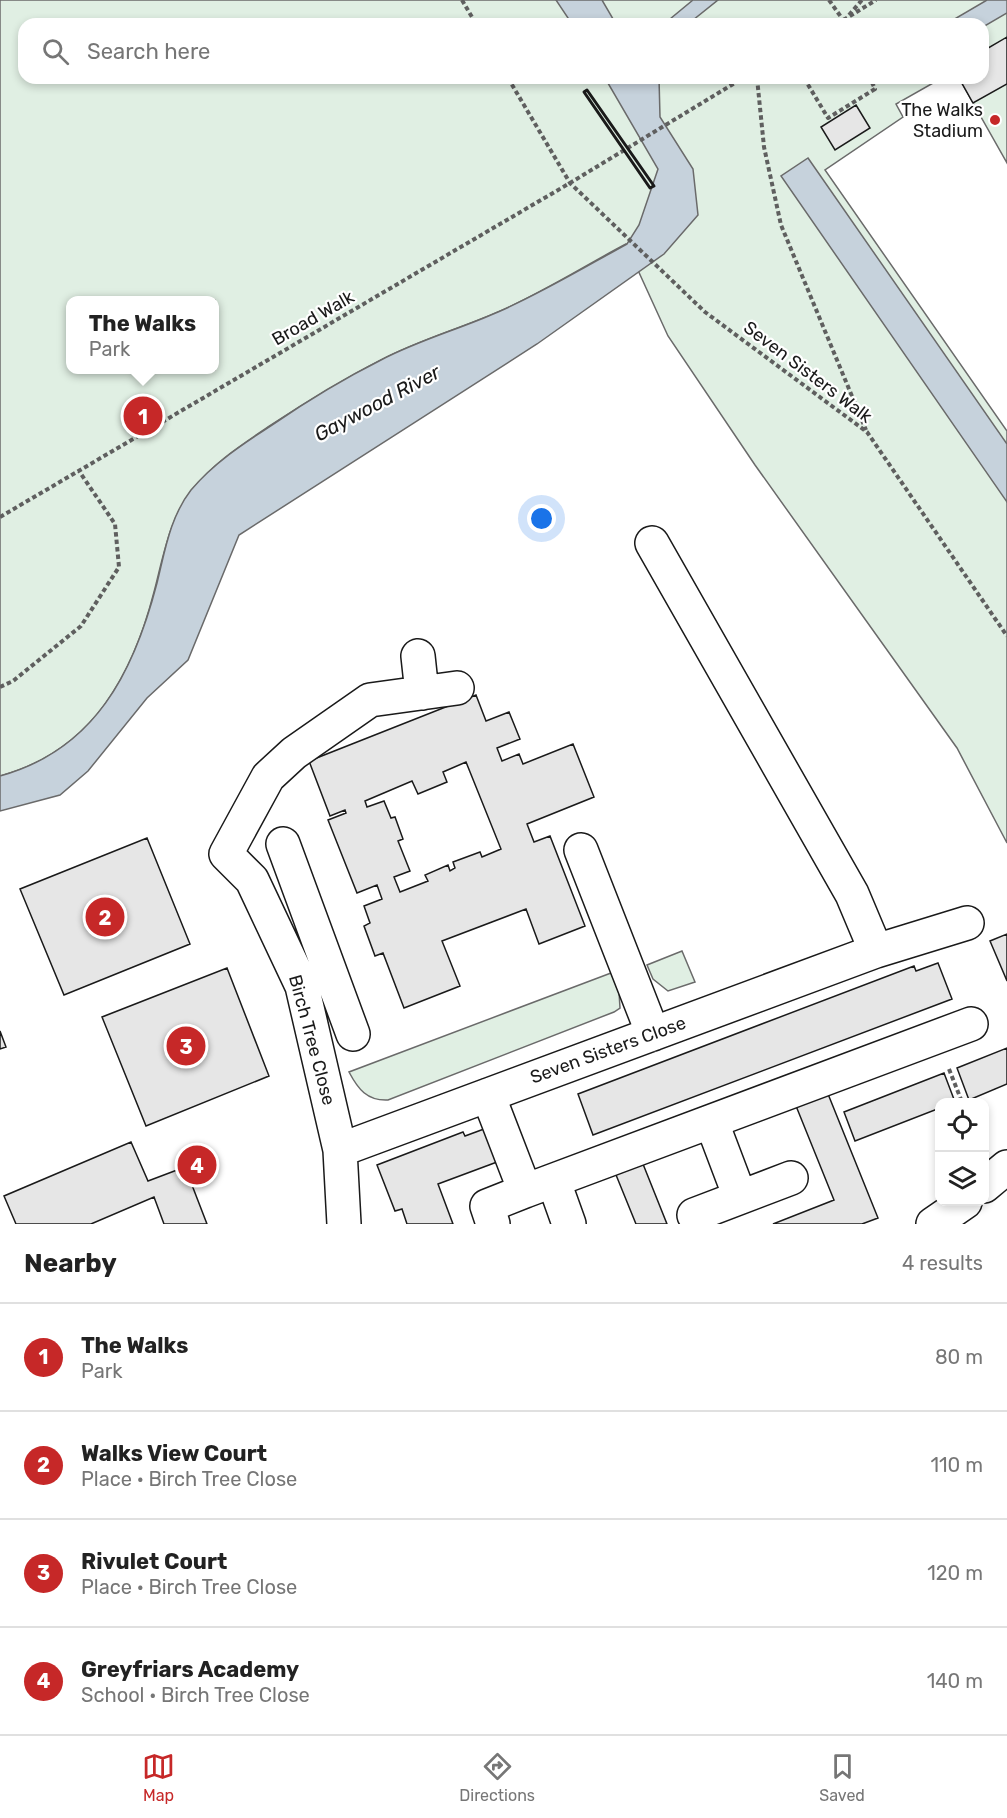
<!DOCTYPE html>
<meta charset="utf-8">
<style>
body{margin:0;font-family:Rubik,sans-serif;background:#f6f6f6;color:#222}
.controls{position:absolute;right:18px;bottom:18px;display:grid;overflow:hidden;border-radius:12px;box-shadow:0 3px 9px #0003}
.controls button{width:54px;height:54px;display:grid;place-items:center;padding:0;border:0;border-bottom:2px solid #e0e0e0;background:#fff;color:#222;font:30px sans-serif}
.you{position:absolute;left:542px;top:519px;width:21px;height:21px;margin:-15px;border:4px solid #fff;border-radius:50%;background:#1a73e8;box-shadow:0 0 0 9px #1a73e833}
.badge{display:grid;place-items:center;width:39px;height:39px;border-radius:50%;background:#c62828;color:#fff;font-size:20px;font-weight:700}
.pin{position:absolute;translate:-50% -50%;border:3px solid #fff;box-shadow:0 2px 6px #0006}
.popup{position:absolute;left:66px;top:296px;width:153px;height:78px;box-sizing:border-box;display:grid;place-content:center;border-radius:12px;background:#fff;filter:drop-shadow(0 2px 4px #0005);font-size:20px;white-space:nowrap;color:#767676}
.popup b{font-size:22px;color:#222}
.popup::after{content:'';position:absolute;left:50%;top:100%;margin-left:-12px;border:12px solid transparent;border-top-color:#fff}
.list{margin:0;padding:0;list-style:none}
h2{display:flex;justify-content:space-between;align-items:center;height:78px;margin:0;padding:0 24px;font-size:26px}
h2 small{font-size:20px;font-weight:400;color:#767676}
.list li{display:grid;grid-template-columns:39px 1fr auto;gap:18px;align-items:center;box-sizing:border-box;height:108px;padding:0 24px;border-top:2px solid #e0e0e0}
.list b{display:block;font-size:22px;white-space:nowrap}
.list p{margin:0;font-size:20px;white-space:nowrap;color:#767676}
.list em{font-size:20px;font-style:normal;color:#767676}
.icon{flex:none;width:33px;height:33px;fill:none;stroke:currentColor;stroke-width:2;stroke-linecap:round;stroke-linejoin:round}
.map{position:relative;flex:none;width:1007px;height:1224px;overflow:hidden}
.search{position:absolute;background:#fff;box-shadow:0 3px 9px #0003;left:18px;right:18px;top:18px;height:66px;display:flex;align-items:center;gap:15px;box-sizing:border-box;padding:0 21px;border-radius:18px;color:#767676;font-size:22px}
.sheet{height:510px;background:#fff}
nav{display:flex;justify-content:space-around;align-items:center;box-sizing:border-box;height:84px;border-top:2px solid #e0e0e0;background:#fff;font-size:16px;color:#767676}
nav a{display:grid;justify-items:center;gap:3px}
nav .on{color:#c62828}
.map>svg:first-child{display:block}
.green{fill:#e0efe3;stroke:#6a6a6a;stroke-width:1.5;fill-rule:evenodd}
.water{fill:#c6d2dc;stroke:#6a6a6a;stroke-width:1.5}
.building{fill:#e6e6e6;stroke:#1a1a1a;stroke-width:1.5;fill-rule:evenodd}
.lines{fill:none;stroke-linecap:round;stroke-linejoin:round}
.minor-casing{stroke:#1a1a1a;stroke-width:36}
.path{stroke:#5f5f5f;stroke-width:4;stroke-dasharray:4.5 3;stroke-linecap:butt}
.minor{stroke:#fff;stroke-width:33}
.wall{stroke:#1a1a1a;stroke-width:3}
.poi-dot{fill:#c62828;stroke:#fff;stroke-width:2}
.labels{text-anchor:middle;stroke-width:4.5;stroke-linejoin:round;paint-order:stroke}
.poi-label{font-size:18px;fill:#1a1a1a;stroke:#fff;text-anchor:end}
.street-label{font-size:18px;fill:#1a1a1a;stroke:#fff}
.water-label{font-size:20px;font-style:italic;fill:#1a1a1a;stroke:#fff}
</style>
<div class="map">
<svg width="1007" height="1224" viewBox="0 0 1007 1224">
<rect width="100%" height="100%" fill="#fff"/>
<path class="green" d="M0 0H1007V163L959 78H983V24H24V78H942L896 104 903 117 825 170 1007 431V843L957 748 755 465 668 336 626 244C584 266 542 293 498 312 459 329 419 340 381 360 342 380 305 403 268 427 240 446 212 464 192 490 169 519 163 558 154 592 132 678 91 751 0 776ZM71 300H215V370H71Z
M682 951 695 982 668 991 653 979 647 965Z
M611 973 619 992 620 1008 614 1012 388 1100C367 1101 358 1089 349 1072Z"/>
<path class="water" d="M556 0H602L616 24H572Z
M693 0H718L688 24H664Z
M987 0H1007V13L983 27V24H946Z
M605 78H659L660 117 693 169 698 215 664 254 537 344 239 535 188 660 147 698 88 771 60 795 0 811V776C95 750 134 672 157 583 165 551 170 517 191 490 214 463 243 444 272 425 307 401 343 379 381 360 419 340 460 329 498 312 542 293 585 267 627 244L639 225 658 169Z
M808 158 1007 444V502L781 176Z"/>
<path class="building" d="M1007 37V84L973 103 959 78H983V51Z
M856 105 870 128 835 150 821 127Z
M476 695 486 721 509 712 520 739 497 748 502 761 519 754 523 764 573 744 594 797 527 824 534 842 550 836 585 926 539 944 526 909 442 941 460 986 404 1008 383 953 375 956 364 926 370 923 364 906 382 899 377 885 357 893 328 820 346 813 345 810 330 816 309 761ZM466 762 501 849 482 857 480 852 453 862 455 868 450 871 448 865 425 875 428 881 400 892 394 877 410 871 398 841 403 839 395 817 391 818 384 801 367 807 365 801 412 781 418 794 447 782 443 772Z
M147 838 190 944 64 995 20 889Z
M1007 934V981L990 941Z
M938 963 952 999 593 1135 578 1094 914 966 916 971Z
M227 968 269 1076 146 1126 102 1017Z
M0 1031 6 1047 0 1049Z
M1007 1048V1084L969 1100 957 1068Z
M944 1073 955 1102H940V1108L855 1141 844 1112Z
M826 1089 878 1218 862 1224H773L834 1200 794 1101Z
M484 1129 497 1162 438 1184 453 1224H407L402 1209 395 1211 377 1165 463 1132 465 1136Z
M131 1142 148 1181 185 1167 207 1224H164L154 1197 91 1224H16L4 1196Z
M641 1159 667 1224H636L614 1170Z"/>
<g class="lines">
<g class="minor-casing">
<path id="minor" d="M652 543 852 894 876 951
M418 656 422 693
M283 844 353 1034
M581 850 653 1034
M488 1095 525 1191 971 1024
M712 1123 740 1197
M340 1150 876 951 967 923
M554 1182 569 1224
M984 1186 1007 1167
M694 1215 791 1178
M344 1224 340 1150 302 986 252 880 226 854 268 777 294 753 370 700 457 688
M493 1224 487 1206 525 1191
M933 1224 965 1202"/>
</g>
<path class="path" d="M462 0 476 24
M829 0 846 24
M849 15 862 0
M837 24 876 0
M508 78 570 183 705 312 867 432 1007 636
M757 78 764 147 781 225 866 430
M804 78 828 118 875 89 870 78
M0 517 570 183 743 78
M0 687 13 681 81 626 119 567 115 524 79 471
M949 1069 962 1102"/>
<use href="#minor" class="minor"/>
<path class="wall" d="M587 90 654 186 650 188 584 92Z"/>
</g>
<circle class="poi-dot" cx="995" cy="120" r="6"/>
<g class="labels">
<g class="poi-label">
<text x="983" y="116">The Walks<tspan x="983" dy="21">Stadium</tspan></text>
</g>
<g class="street-label">
<text transform="translate(313 318) rotate(-30)" y="6">Broad Walk</text>
<text transform="translate(808 372) rotate(37)" y="6">Seven Sisters Walk</text>
<text transform="translate(312 1040) rotate(75)" y="6">Birch Tree Close</text>
<text transform="translate(608 1050) rotate(-20)" y="6">Seven Sisters Close</text>
</g>
<g class="water-label">
<text transform="translate(377 403) rotate(-28)" y="7">Gaywood River</text>
</g>
</g>
</svg>
<div class="controls">
<button><svg class="icon" aria-label="locate" viewBox="0 0 24 24"><circle cx="12" cy="12" r="6"/><path d="M12 2v4M12 18v4M2 12h4M18 12h4"/></svg></button>
<button><svg class="icon" aria-label="layers" viewBox="0 0 24 24"><path d="M12 4l9 5-9 5-9-5zM3 14l9 5 9-5"/></svg></button>
</div>
<div class="you"></div>
<div class="pin badge" style="left:143px;top:416px">1</div>
<div class="popup"><b>The Walks</b>Park</div>
<div class="pin badge" style="left:105px;top:917px">2</div>
<div class="pin badge" style="left:186px;top:1046px">3</div>
<div class="pin badge" style="left:197px;top:1165px">4</div>
<div class="search"><svg class="icon" aria-label="search" viewBox="0 0 24 24"><circle cx="10" cy="10" r="6"/><path d="M15 15l6 6"/></svg>Search here</div>
</div>
<section class="sheet">
<h2>Nearby<small>4 results</small></h2>
<ul class="list">
<li><span class="badge">1</span><div><b>The Walks</b><p>Park</p></div><em>80 m</em></li>
<li><span class="badge">2</span><div><b>Walks View Court</b><p>Place · Birch Tree Close</p></div><em>110 m</em></li>
<li><span class="badge">3</span><div><b>Rivulet Court</b><p>Place · Birch Tree Close</p></div><em>120 m</em></li>
<li><span class="badge">4</span><div><b>Greyfriars Academy</b><p>School · Birch Tree Close</p></div><em>140 m</em></li>
</ul>
</section>
<nav>
<a class="on"><svg class="icon" aria-label="map" viewBox="0 0 24 24"><path d="M3 6l6-2 6 2 6-2v14l-6 2-6-2-6 2zM9 4v14M15 6v14"/></svg>Map</a>
<a><svg class="icon" aria-label="directions" viewBox="0 0 24 24"><path d="M12 3l9 9-9 9-9-9zM9 14v-3h6M13 9l2 2-2 2"/></svg>Directions</a>
<a><svg class="icon" aria-label="saved" viewBox="0 0 24 24"><path d="M7 4h10v16l-5-4-5 4z"/></svg>Saved</a>
</nav>
